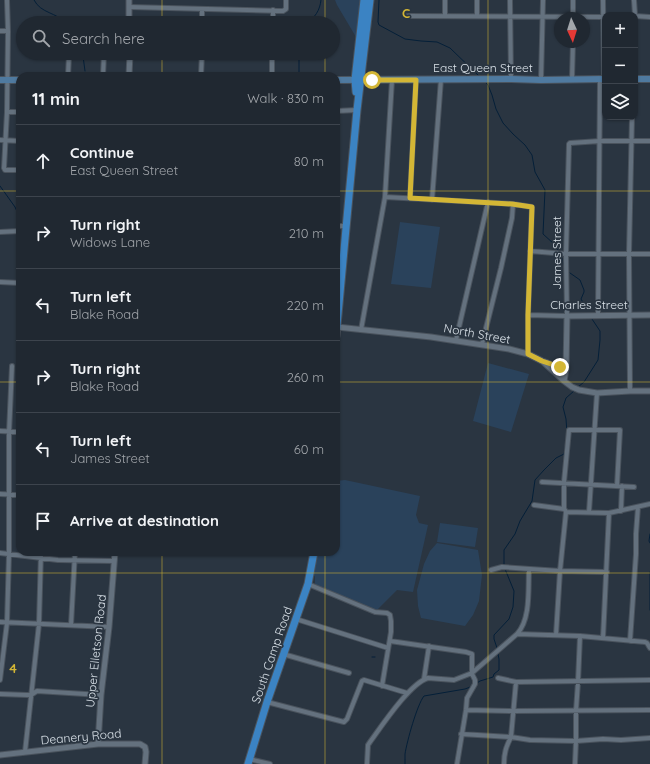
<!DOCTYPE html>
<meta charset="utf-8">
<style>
body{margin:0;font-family:Quicksand,sans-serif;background:#283039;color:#f1f3f6}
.controls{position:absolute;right:12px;top:12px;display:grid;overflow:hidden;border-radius:8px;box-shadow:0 1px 3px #0004}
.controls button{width:36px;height:36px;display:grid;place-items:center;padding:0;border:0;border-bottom:1px solid #3d444d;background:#202831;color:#f1f3f6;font:20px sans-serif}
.compass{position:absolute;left:554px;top:12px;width:36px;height:36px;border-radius:50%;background:#202831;box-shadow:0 1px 3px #0004;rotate:176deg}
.stop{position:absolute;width:12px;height:12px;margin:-9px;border:3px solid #d3b635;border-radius:50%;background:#fff}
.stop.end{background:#d3b635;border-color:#fff;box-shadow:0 1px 4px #0008}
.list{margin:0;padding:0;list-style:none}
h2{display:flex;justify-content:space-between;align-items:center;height:52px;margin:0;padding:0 16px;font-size:17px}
h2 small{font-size:13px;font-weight:400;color:#a2a6ab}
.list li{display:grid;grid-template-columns:26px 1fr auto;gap:12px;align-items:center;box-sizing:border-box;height:72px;padding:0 16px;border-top:1px solid #3d444d}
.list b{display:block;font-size:15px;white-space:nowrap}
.list p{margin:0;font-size:13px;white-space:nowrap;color:#a2a6ab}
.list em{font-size:13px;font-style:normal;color:#a2a6ab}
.icon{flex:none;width:22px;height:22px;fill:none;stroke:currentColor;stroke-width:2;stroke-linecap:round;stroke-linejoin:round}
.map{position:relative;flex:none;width:650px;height:764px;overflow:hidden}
.search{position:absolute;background:#202831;box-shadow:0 1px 3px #0004;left:16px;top:16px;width:324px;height:44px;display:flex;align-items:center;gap:10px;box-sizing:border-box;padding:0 14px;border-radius:22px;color:#a2a6ab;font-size:15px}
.panel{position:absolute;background:#202831;box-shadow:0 1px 3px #0004;left:16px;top:72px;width:324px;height:484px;border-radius:12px}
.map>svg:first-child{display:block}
.green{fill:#2a425b}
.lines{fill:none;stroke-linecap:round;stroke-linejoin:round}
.stream{stroke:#041f38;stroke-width:1}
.minor-casing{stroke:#4a535d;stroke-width:6}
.tertiary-casing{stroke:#4a535d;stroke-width:7}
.secondary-casing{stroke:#4a535d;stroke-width:8}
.primary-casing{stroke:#4a535d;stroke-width:9}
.minor{stroke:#64717e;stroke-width:4}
.tertiary{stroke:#64717e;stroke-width:5}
.secondary{stroke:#4f7aa0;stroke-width:6}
.primary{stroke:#3b83c3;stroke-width:7}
.route{stroke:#d3b635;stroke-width:5}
.grid{fill:none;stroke:#d3b635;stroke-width:1;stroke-opacity:0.55}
.labels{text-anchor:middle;stroke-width:3.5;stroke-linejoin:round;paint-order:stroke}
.street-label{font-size:12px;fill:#dae2e9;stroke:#2a3541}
.grid-label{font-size:13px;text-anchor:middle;font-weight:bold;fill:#d3b635;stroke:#2a3541;stroke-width:3.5;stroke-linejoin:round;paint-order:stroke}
</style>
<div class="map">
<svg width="650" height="764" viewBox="0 0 650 764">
<rect width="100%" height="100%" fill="#2a3541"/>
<path class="green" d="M335 0H361L356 37 337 5Z
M400 222 440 227 431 288 391 284Z
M488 363 529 374 511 432 473 421Z
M345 480 420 496 416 515 419 523 428 525 413 592 397 590 376 611 315 586V577L312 573 315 552H336V481Z
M440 523 478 528 475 547 437 542Z
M437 543 478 550 482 575 479 601 473 615 465 626 421 618 418 606 417 590 424 564 430 551Z"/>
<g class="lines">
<path class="stream" d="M34 0C41 14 57 12 65 23
M379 0 378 22 379 25 405 39 421 41 437 42 450 48 479 76
M305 23C315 19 320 10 321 0
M82 53 83 56 85 71
M299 53V76
M485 82 488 85 492 95 496 109 503 123 513 134 525 145 532 155 535 172 545 190 543 234 554 244 558 250
M0 186 15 207 20 218
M561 256 565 268
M570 273 580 280 584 290V292L581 299 586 308
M578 387 584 382 598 360 600 340V331L592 319
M567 433 566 419 563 407 566 398 574 391
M650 534 649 541 650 543
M504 566V550L515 534 520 521 532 501 535 480 544 470 556 458 564 454 566 443
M650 572V610
M497 648 494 639V635L509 619 513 607 514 591 505 569
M372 657H375
M477 683 480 681 493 677 494 674 499 670V659L498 654
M405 764C405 761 405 757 405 754 407 741 417 705 424 696L465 689 473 686"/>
<g class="minor-casing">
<path id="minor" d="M7 0 8 31 7 112 4 168 5 170H20
M510 0 511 79
M573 0V18
M603 0 604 79
M634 0 635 15
M129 7 283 11 286 9V0
M202 9V23
M408 16 605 17
M445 16V0
M477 16V0
M635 16 650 17
M273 23V10
M0 31H8
M58 53 69 55 68 76
M103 76 104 53
M201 76 202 53
M272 76V53
M572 79 573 42
M541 80 543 0
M336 111 357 110
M7 112H20
M0 140 20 141
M385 197 513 204 532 207 528 315V354
M410 198 416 80
M432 200 441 79
M336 226H346
M0 232 20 231
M530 251 566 254H650
M0 282 20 283
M528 315 567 316 566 254 569 144 570 143 600 141H650
M598 315 600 79
M361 330 385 197 392 80
M456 340 488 202
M482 344 501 268 512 218 513 204
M630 391 629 254 632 117
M0 431 20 432
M542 482 634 487
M0 494 20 495
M534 505 564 509 565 510
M564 509V482L569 430H620L617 486
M621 511 622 486
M566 512 609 513 650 504
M589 512 597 393
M0 553 58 560 114 561
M491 570 502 567 560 571 607 572
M308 584 375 612 387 613 390 615 391 621V632L382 686
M296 619 388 648
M0 622 109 627
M71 625 75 552
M517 634C531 619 528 589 529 570
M556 635 560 571 566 512
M603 638 609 513
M390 641 466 652 472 654V674L475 680V684L467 698 466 710 457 764
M630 641 636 554V534L638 507
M283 654 349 673
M498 678 516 682 650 680
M424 679 429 646
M0 680 7 623 9 554V433L12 366
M0 694 27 695H31L37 691 101 695
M267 702 344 722 347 719 362 681 364 680 407 693
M466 710 513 711 650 710
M461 734 511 737 530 740 576 741 603 739 621 740 650 738
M25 752 39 624 41 552
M249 759 270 764
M367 764 368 745 370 742C381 727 410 683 428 678L454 680 472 673 517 634 580 636 645 642 647 643 650 648
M504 764C504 753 506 747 511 737L516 682
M575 764 576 741V711L578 682 580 636"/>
</g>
<g class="tertiary-casing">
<path id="tertiary" d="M129 0V23
M129 76 130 53
M337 327 431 337 509 349 528 354 542 361 564 381 572 387 579 390 597 393 630 391H650
M545 362 557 367H562L564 366 566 364
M564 381 566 369 567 316 650 315
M98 744 101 695 109 627 115 552
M0 755 98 744H140L145 747 146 752 145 764"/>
</g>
<g class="secondary-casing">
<path id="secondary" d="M635 79H650
M0 80H20
M336 80 511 79 541 80 605 79"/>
</g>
<g class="primary-casing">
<path id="primary" d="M356 92 355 80 364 0
M336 336 357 110 370 0
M248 764 267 702 308 584 314 552"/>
</g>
<use href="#minor" class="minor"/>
<use href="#tertiary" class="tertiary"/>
<use href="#secondary" class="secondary"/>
<use href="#primary" class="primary"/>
</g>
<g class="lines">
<path class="route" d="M372 80H416L410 198 512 204 532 207 528 315V354L542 361 560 367"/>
</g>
<path class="grid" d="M162 0V23M325 0V23M488 0V764M162 53V76M325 53V76M0 191H20M336 191H650M0 382H20M336 382H650M162 552V764M325 552V764M0 573H650"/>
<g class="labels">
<g class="street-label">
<text x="483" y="72">East Queen Street</text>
<text transform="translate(557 253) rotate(-90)" y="4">James Street</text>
<text x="589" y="309">Charles Street</text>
<text transform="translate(477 334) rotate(10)" y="4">North Street</text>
<text transform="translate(96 651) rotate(-84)" y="4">Upper Elletson Road</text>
<text transform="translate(272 655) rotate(-71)" y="4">South Camp Road</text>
<text transform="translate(81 737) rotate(-5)" y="4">Deanery Road</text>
</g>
</g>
<g class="grid-label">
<text x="406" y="18">C</text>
<text x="13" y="673">4</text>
</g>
</svg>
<div class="controls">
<button>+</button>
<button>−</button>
<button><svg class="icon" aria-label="layers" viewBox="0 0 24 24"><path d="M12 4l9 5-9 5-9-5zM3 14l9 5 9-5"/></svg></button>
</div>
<svg class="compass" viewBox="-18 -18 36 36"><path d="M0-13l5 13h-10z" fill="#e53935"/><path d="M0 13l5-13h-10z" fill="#a2a6ab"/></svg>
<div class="stop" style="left:372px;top:80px"></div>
<div class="stop end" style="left:560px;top:367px"></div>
<div class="search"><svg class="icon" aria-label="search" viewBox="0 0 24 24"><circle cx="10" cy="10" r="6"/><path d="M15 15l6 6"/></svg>Search here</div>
<section class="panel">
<h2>11 min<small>Walk · 830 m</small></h2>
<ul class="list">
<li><svg class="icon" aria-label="ahead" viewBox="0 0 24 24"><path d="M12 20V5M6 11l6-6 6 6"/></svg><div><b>Continue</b><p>East Queen Street</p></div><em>80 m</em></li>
<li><svg class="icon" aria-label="right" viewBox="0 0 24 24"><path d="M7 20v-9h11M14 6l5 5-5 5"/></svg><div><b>Turn right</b><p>Widows Lane</p></div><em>210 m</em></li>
<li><svg class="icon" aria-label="left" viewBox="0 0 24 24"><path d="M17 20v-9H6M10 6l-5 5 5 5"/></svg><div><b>Turn left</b><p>Blake Road</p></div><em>220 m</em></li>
<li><svg class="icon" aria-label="right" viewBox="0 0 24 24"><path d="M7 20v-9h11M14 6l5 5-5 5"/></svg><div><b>Turn right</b><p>Blake Road</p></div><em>260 m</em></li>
<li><svg class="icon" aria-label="left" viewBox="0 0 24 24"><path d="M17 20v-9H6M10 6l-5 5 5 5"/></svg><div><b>Turn left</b><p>James Street</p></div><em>60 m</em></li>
<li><svg class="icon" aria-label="arrive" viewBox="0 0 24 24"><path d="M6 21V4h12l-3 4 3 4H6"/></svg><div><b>Arrive at destination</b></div></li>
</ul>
</section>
</div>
